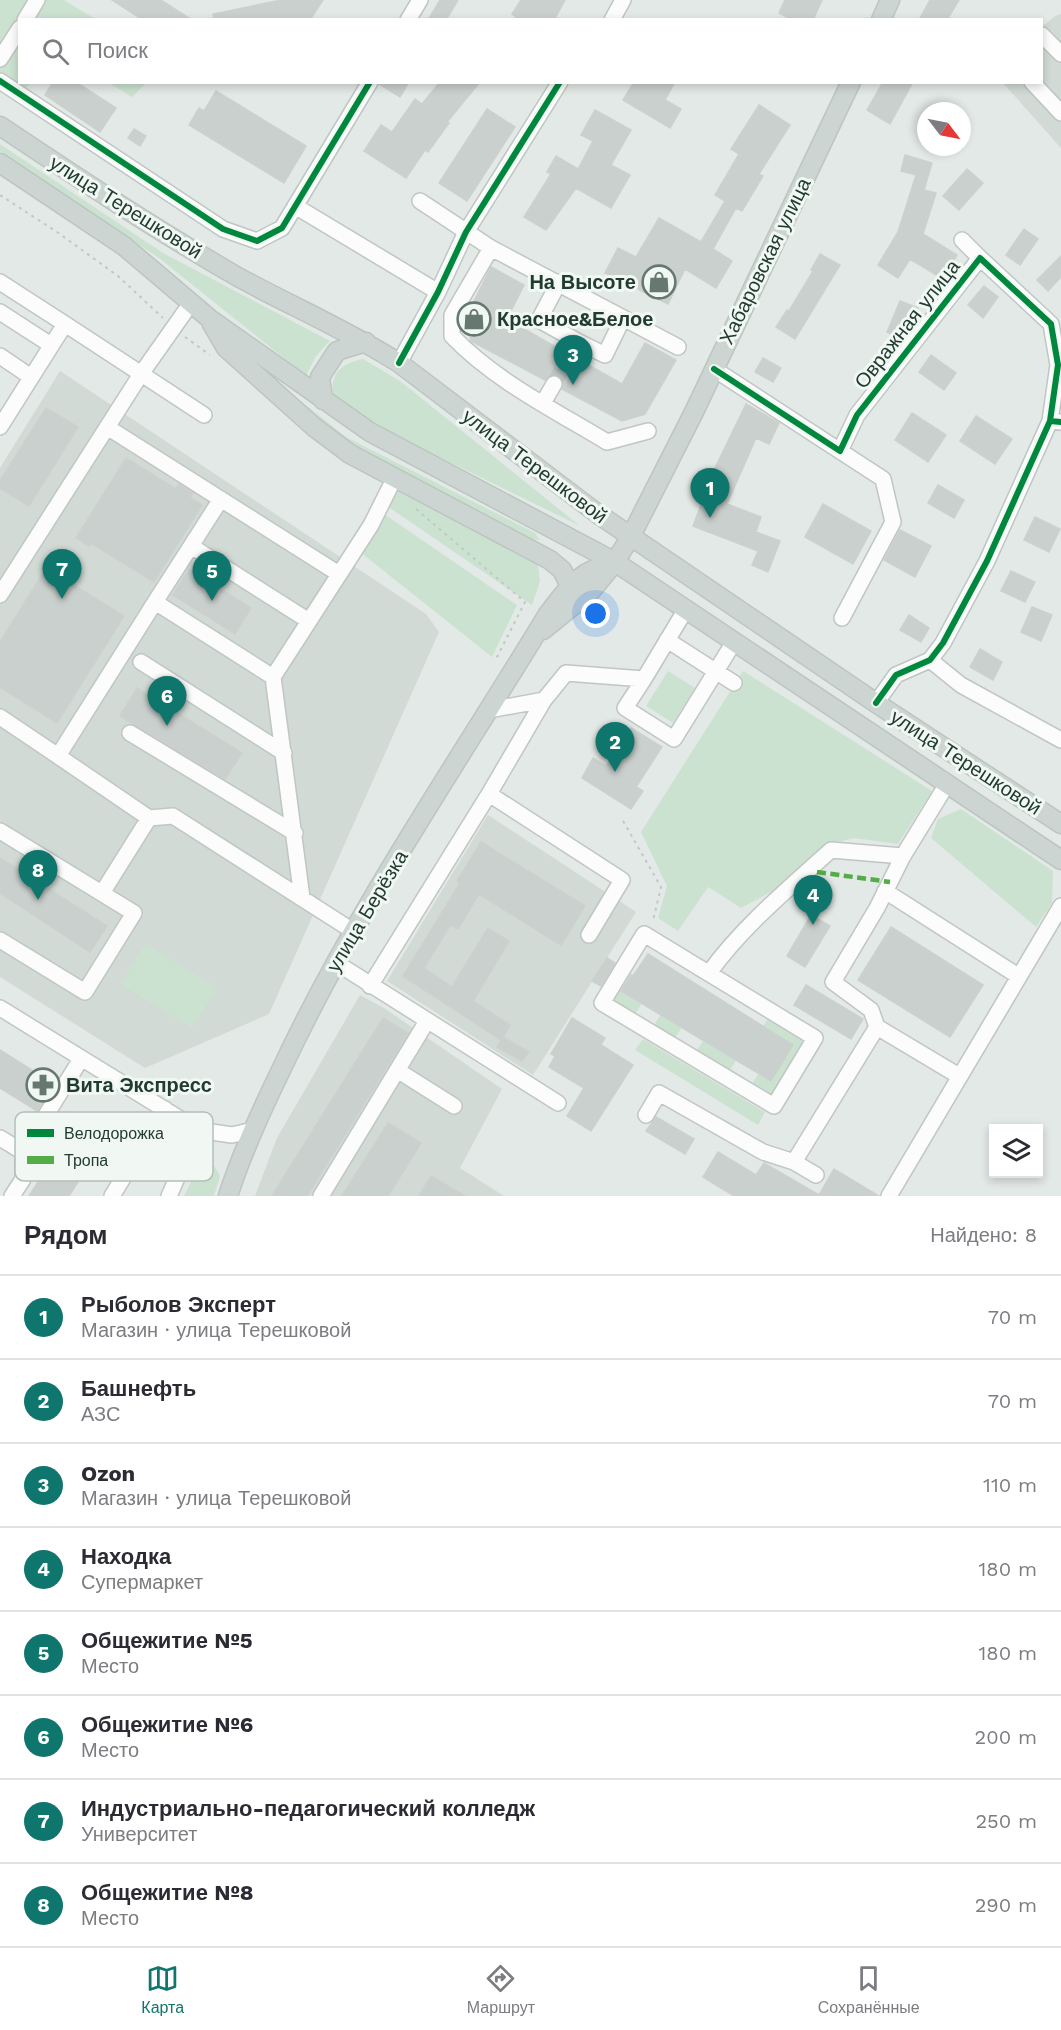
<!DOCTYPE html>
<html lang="ru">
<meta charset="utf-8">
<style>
body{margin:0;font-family:"Work Sans",sans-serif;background:#f2f2f3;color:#2b2b33}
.controls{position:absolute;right:18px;bottom:18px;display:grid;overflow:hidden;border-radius:0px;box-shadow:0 3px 9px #0003}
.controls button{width:54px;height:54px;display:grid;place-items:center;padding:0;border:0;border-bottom:2px solid #e1e1e2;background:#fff;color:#2b2b33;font:30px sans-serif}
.compass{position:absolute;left:917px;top:102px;width:54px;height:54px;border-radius:50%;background:#fff;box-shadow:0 3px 9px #0003;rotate:122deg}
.you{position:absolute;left:596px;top:614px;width:21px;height:21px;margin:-15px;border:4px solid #fff;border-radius:50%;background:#1a73e8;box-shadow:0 0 0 9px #1a73e833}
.badge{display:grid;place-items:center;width:39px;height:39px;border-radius:50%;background:#0f766e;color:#fff;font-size:20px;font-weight:700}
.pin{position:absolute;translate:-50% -50px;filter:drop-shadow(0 2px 3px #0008)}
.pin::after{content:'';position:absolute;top:32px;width:21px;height:18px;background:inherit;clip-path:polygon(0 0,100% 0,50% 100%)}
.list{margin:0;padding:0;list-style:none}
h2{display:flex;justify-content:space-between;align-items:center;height:78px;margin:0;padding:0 24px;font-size:26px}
h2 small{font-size:20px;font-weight:400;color:#7c7c81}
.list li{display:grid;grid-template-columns:39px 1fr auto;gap:18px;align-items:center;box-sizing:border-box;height:84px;padding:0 24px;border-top:2px solid #e1e1e2}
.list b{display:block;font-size:22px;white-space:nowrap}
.list p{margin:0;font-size:20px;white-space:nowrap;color:#7c7c81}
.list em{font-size:20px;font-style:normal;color:#7c7c81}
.icon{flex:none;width:33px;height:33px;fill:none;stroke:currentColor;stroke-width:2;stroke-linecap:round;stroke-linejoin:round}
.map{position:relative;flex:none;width:1061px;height:1196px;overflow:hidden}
.search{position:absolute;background:#fff;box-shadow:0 3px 9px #0003;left:18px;right:18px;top:18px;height:66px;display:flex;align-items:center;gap:15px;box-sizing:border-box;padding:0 21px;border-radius:0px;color:#7c7c81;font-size:22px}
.sheet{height:750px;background:#fff}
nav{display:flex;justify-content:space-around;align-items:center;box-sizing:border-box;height:84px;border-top:2px solid #e1e1e2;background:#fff;font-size:16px;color:#7c7c81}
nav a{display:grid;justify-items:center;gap:3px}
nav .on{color:#0f766e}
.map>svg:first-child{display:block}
.built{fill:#d1dad5}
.green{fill:#cce2d1}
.building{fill:#cad0cd;stroke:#ccd1ce;stroke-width:1.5}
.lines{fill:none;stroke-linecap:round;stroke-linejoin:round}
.minor-tunnel{stroke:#bcc6c2;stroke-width:15;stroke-dasharray:15 8;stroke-linecap:butt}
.minor-casing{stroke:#c0c6c3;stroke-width:18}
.major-casing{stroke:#bcc5c1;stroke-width:21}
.path{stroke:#c0c9c4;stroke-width:2;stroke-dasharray:3 4.5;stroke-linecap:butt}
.minor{stroke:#fbfcfb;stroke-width:15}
.major{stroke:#cdd5d2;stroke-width:18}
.quiet{stroke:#53ac45;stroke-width:4.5;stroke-dasharray:9 4.5;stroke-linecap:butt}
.cycleway-casing{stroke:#f1f8f4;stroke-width:10}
.cycleway{stroke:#00873e;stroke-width:6}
.labels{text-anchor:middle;stroke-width:6;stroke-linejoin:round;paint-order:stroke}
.street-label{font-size:20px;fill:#223b31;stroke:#f1f8f4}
.poi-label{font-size:20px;font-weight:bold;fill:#223b31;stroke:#f1f8f4;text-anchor:start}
.key{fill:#f1f8f4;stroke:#b3bfba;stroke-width:1.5}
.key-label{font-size:16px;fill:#223b31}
</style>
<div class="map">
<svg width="1061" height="1196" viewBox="0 0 1061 1196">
<rect width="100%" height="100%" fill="#e3e9e6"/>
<path class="built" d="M1061 14V148L1003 83 1042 82V27L1055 16Z
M60 371 426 614 439 632 269 1014 145 1068 0 977V468Z
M488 815 636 912 533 1075 387 981Z
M360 995 384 1008 502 1089 460 1168 504 1196H255L277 1138Z"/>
<path class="green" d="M0 0H64L95 19 20 20V82L30 83 25 89 0 72Z
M109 83 146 82V83L132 97Z
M0 144 163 253 330 341 316 356 306 376 159 258 0 151Z
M233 347 346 437 535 533 540 540 531 539 370 461 342 441Z
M363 359 400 381 580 526 372 424 333 397C330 373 340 364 363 359Z
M397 490 522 551 538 566 540 581 532 605 384 504Z
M384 514 517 605 492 657 360 552Z
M668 671 695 688 673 723 646 706Z
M743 671 932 791 898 844 854 838 822 846 778 888 741 908 708 887 678 931 658 918 667 886 641 832Z
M961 809 1053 871 1052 903 1036 927 931 838 938 819Z
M145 944 217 988 192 1028 121 984Z
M619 990 642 1003 634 1016 611 1002Z
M661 1014 682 1027 674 1040 653 1027Z
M769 1017 807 1039 770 1099 750 1087 759 1073 771 1080 793 1045 763 1026Z
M643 1039 765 1112 758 1125 635 1050Z
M704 1040 737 1059 728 1073 695 1053Z
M208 1163 215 1167 220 1176 214 1196H184L199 1166Z"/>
<path class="building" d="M112 0H161L192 20H143Z
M281 0H323L310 20H214L213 14Z
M440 0H458L446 20H428Z
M521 0H565L554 20H520L512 14Z
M785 0H822L813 20H792L779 13Z
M930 0H959L947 20H919Z
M53 82H76L116 108 100 132 45 95Z
M380 82H409L400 97 379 84Z
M440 82H480L447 122 449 123 428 152 425 150 406 178 364 151 381 125 392 132 415 99 422 104Z
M634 82H675L665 100 681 109 670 128 623 100Z
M883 82H913L890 124 867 110Z
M216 91 306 146 284 183 189 125 199 108 204 111Z
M759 105 790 125 759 174 763 176 742 211 736 208 713 249 732 261 716 288 685 269 668 304 605 273 618 248 636 257 659 218 701 242 725 201 715 195 739 154 731 149Z
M487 109 515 127 467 201 439 183Z
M595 110 631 130 611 165 630 175 611 208 576 188 546 230 524 217 551 174 547 172 556 156 578 169 593 141 581 135Z
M134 129 146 136 140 146 128 138Z
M905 155 932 163 924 190 936 193 923 234 957 255 943 279 910 259 898 278 878 265 898 232 916 175 901 171Z
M967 169 983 183 959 210 943 196Z
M1024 229 1038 239 1020 265 1006 255Z
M820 254 840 265 795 339 776 327 787 310 789 311 813 271 811 270Z
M1061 256V277L1048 291 1037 280Z
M491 267 524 285 507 319 561 350 560 359 565 364H573L578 359 622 384 645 343 676 360 645 414 622 421 562 389 563 380 558 375H550L545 380 471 341 465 319Z
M984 286 998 297 983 318 968 305Z
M900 301 918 308 904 339 887 332Z
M931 355 956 373 944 390 919 372Z
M763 358 781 368 773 382 755 372Z
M746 404 779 423 769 444 756 438 727 504 761 517 756 532 780 541 768 572 752 565 758 551 693 526 715 468Z
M46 408 78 427 29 506 0 488V481Z
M912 413 946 435 928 462 895 440Z
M976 416 1012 439 995 464 960 441Z
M126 458 176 489 179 484 193 493 190 498 202 505 154 582 91 543 89 546 76 538Z
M938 485 964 500 954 518 928 503Z
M823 504 871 531 853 564 805 537Z
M1035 517 1060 529 1049 552 1024 540Z
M900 530 931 546 915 577 884 560Z
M46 568 124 616 57 723 0 687V642Z
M189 569 251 608 235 634 173 595Z
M1011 571 1035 582 1025 602 1001 591Z
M1032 607 1052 615 1041 641 1021 632Z
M909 615 929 628 921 642 900 630Z
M980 649 1002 662 993 680 970 667Z
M137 688 242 753 225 779 120 716Z
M631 728 662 747 636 787 643 791 631 809 582 778 593 758 606 766Z
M481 842 585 906 561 945 479 894 458 929 450 925 424 968 452 987 488 928 509 941 473 1001 510 1025 503 1037 529 1052 522 1061 497 1047 501 1040 403 976 460 883 457 881Z
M0 858 107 926 90 952 0 893Z
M811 915 830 926 805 967 787 956Z
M891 927 983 985 950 1037 858 980Z
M648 954 793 1045 771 1081 621 991 631 975 633 976Z
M607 958 615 963 601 986 592 981Z
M806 985 863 1019 851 1039 794 1005Z
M383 1018 408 1033 307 1196H272Z
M572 1018 605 1038 601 1045 633 1065 591 1131 567 1116 584 1088 549 1067 555 1056 551 1054Z
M0 1050 54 1084 37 1111 0 1088Z
M66 1112 106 1138 69 1196H29L54 1157 42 1150Z
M656 1117 694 1139 685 1154 646 1131Z
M388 1123 421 1143 388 1196H342Z
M718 1152 756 1175 764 1163 819 1195 834 1169 879 1196H734L703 1177Z
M431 1176 465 1196H419Z"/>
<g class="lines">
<path class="minor-tunnel" d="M554 384 569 355"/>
<g class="minor-casing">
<path id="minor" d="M25 20 37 0
M408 20 420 0
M612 20 623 0
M1042 35 1061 54
M0 59 20 28
M0 81 223 229 257 241 282 228 370 82
M1032 82 1061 113
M420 201 491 248 678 347
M295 206 438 292
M962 240 980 258
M491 248 452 315V336C494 380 554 410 607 442L648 431
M0 282 65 324
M559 282 539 320 577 341
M0 312 51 345
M569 355 577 341 605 355 623 318
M0 356 31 377
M399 363 438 292 466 232 560 82
M714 369 840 451 857 415 980 258 1051 324 1058 365 1050 421 1061 422
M543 403 554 384
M0 427 65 324 204 415
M107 427 339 574
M840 451 883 479 893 522 842 618
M191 546 221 499
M0 595 141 374 191 303
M155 602 191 546 309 621
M667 640 734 683
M930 660 961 685 1061 740
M141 662 284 753
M644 679 686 609
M876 703 896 675 930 660 943 643 987 561 1050 421
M489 710 544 700
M0 717 58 756 155 602 273 677
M130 733 295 833
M58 756 149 818 173 816 353 931
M489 794 544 700 566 673 644 679 625 708 674 739 734 642
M0 831 134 913 85 992 0 940
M903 856 877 908 833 982 871 1010 877 1027 959 1076
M885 891 1018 976
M102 893 149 818
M302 898 273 677 371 525 394 479
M644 934 815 1038 774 1106 602 1003Z
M335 962 558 1103
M709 973C742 927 789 888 831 850L903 856 947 784
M370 986 489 794 622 880 589 935
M0 1008 198 1130
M397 1070 454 1106
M646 1115 659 1093 763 1152 794 1162 877 1027
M0 1138 23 1152
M794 1162 816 1175
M12 1196 23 1179V1152L81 1059
M112 1196 165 1109
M169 1196 198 1130 232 1135 253 1130
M321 1196 427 1021
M889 1196 1061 906"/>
</g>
<g class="major-casing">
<path id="major" d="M881 20 890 0
M0 126C78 178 156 230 238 277 291 306 347 330 399 363L598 514 876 703 1061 824
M0 163 124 246 210 319 370 432 615 562 1061 860
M212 324 226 348 314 427 350 454 550 560 562 570 570 586
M323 400 320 377 337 351 366 342
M543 630 591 591 615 562 631 536 693 414 851 82
M228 1196C242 1152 261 1111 281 1070 356 910 457 764 548 614 571 584 578 572 615 562"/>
</g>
<path class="path" d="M0 195 57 232 118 276 163 318
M185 337 210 355
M416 509 525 602 496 659
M623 821 661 887 653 921"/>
<use href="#minor" class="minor"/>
<use href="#major" class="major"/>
<path class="quiet" d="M817 872 890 882"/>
<g class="cycleway-casing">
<path id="cycleway" d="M0 81 223 229 257 241 282 228 370 82
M399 363 438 292 466 232 560 82
M714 369 840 451 857 415 980 258 1051 324 1058 365 1050 421 1061 422
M876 703 896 675 930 660 943 643 987 561 1050 421"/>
</g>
<use href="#cycleway" class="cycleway"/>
</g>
<defs>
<g id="shop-ring" transform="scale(1.725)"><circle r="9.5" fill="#f1f8f4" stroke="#667870" stroke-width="1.5"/><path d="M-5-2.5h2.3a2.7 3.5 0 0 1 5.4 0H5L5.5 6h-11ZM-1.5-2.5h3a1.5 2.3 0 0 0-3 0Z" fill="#667870"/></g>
<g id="pharmacy-ring" transform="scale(1.725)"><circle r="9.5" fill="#f1f8f4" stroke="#667870" stroke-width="1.5"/><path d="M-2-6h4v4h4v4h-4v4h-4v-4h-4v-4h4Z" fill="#667870"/></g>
</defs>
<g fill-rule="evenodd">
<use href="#shop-ring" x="659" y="282"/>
<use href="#shop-ring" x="474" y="319"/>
<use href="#pharmacy-ring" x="43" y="1085"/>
</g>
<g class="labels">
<g class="street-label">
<text transform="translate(126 207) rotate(32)" y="7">улица Терешковой</text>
<text transform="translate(765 261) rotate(-64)" y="7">Хабаровская улица</text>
<text transform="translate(907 324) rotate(-52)" y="7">Овражная улица</text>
<text transform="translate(535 466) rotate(37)" y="7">улица Терешковой</text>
<text transform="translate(966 762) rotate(33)" y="7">улица Терешковой</text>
<text transform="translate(367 911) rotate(-59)" y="7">улица Берёзка</text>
</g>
<g class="poi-label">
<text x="636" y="289" text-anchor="end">На Высоте</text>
<text x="497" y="326">Красное&amp;Белое</text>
<text x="66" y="1092">Вита Экспресс</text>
</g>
</g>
<rect x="15" y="1112" width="198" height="69" rx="9" class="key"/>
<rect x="27" y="1129" width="27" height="8" fill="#00873e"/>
<rect x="27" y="1156" width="27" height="8" fill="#53ac45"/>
<g class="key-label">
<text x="64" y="1139">Велодорожка</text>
<text x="64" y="1166">Тропа</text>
</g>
</svg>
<div class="controls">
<button><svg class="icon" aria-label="layers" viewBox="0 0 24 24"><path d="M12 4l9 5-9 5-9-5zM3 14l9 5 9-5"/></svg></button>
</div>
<svg class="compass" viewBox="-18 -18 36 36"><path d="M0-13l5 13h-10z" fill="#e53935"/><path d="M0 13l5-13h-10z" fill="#7c7c81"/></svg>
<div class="you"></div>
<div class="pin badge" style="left:710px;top:518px">1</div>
<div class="pin badge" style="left:615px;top:772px">2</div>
<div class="pin badge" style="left:573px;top:385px">3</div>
<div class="pin badge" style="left:813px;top:925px">4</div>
<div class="pin badge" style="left:212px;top:601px">5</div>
<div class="pin badge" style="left:167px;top:726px">6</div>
<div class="pin badge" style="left:62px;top:599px">7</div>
<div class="pin badge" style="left:38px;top:900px">8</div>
<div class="search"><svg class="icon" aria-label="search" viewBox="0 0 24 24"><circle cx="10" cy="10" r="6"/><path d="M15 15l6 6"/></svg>Поиск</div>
</div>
<section class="sheet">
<h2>Рядом<small>Найдено: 8</small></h2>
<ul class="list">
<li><span class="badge">1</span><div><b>Рыболов Эксперт</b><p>Магазин · улица Терешковой</p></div><em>70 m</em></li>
<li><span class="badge">2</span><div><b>Башнефть</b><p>АЗС</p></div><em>70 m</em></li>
<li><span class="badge">3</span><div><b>Ozon</b><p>Магазин · улица Терешковой</p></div><em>110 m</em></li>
<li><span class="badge">4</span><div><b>Находка</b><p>Супермаркет</p></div><em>180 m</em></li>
<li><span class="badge">5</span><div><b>Общежитие №5</b><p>Место</p></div><em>180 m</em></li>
<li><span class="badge">6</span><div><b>Общежитие №6</b><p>Место</p></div><em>200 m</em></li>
<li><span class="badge">7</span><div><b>Индустриально-педагогический колледж</b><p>Университет</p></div><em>250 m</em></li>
<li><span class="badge">8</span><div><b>Общежитие №8</b><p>Место</p></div><em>290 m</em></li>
</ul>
</section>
<nav>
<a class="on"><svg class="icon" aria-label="map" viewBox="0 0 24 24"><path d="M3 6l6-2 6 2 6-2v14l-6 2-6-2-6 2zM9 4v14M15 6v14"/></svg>Карта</a>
<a><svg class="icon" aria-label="directions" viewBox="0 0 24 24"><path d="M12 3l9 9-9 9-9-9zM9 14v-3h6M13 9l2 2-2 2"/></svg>Маршрут</a>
<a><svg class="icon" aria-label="saved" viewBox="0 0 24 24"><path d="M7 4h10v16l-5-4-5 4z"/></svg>Сохранённые</a>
</nav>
